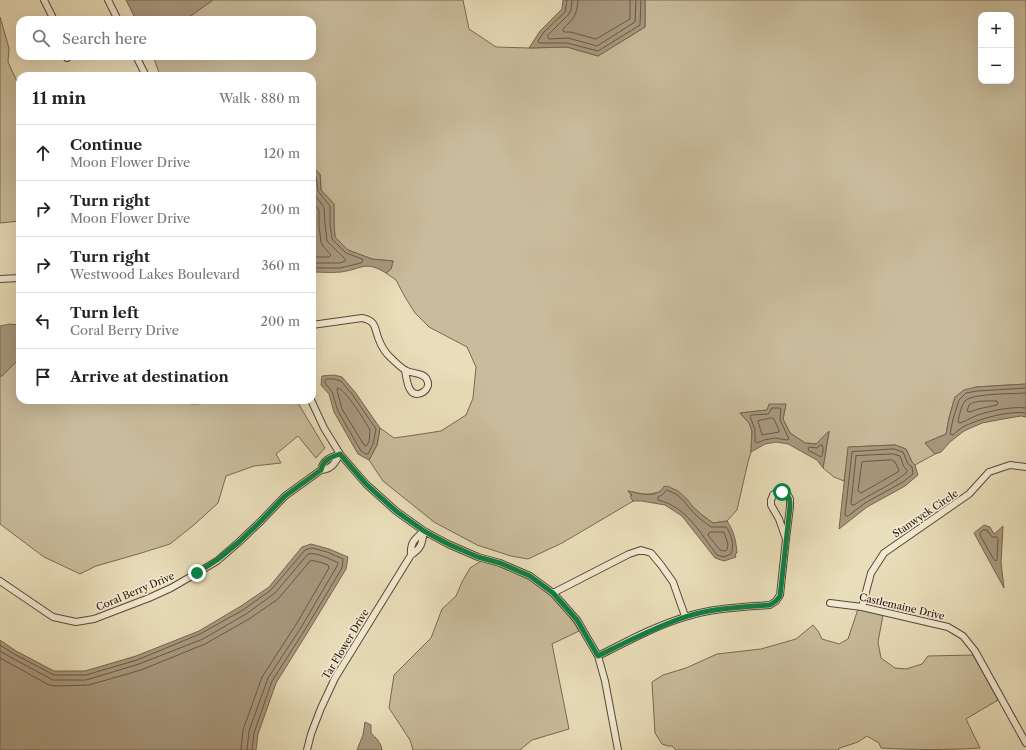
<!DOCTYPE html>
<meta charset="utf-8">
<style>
body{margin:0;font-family:"Libre Caslon Text",serif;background:#f2f2f2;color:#222}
.controls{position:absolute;right:12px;top:12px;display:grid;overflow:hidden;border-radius:8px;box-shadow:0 4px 16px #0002}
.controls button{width:36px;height:36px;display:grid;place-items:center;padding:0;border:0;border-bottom:1px solid #e0e0e0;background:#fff;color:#222;font:20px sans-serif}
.stop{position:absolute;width:12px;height:12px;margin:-9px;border:3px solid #0b8043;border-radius:50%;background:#fff}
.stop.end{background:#0b8043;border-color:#fff;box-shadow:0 1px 4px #0008}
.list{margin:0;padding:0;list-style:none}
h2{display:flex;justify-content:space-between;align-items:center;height:52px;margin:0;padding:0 16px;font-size:17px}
h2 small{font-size:13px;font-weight:400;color:#767676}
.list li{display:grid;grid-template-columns:26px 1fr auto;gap:12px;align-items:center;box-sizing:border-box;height:56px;padding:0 16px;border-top:1px solid #e0e0e0}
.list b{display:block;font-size:15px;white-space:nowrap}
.list p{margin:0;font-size:13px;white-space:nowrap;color:#767676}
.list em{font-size:13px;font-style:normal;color:#767676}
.icon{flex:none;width:22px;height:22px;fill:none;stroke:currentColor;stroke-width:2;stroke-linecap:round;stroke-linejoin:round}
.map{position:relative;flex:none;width:1026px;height:750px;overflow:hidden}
.search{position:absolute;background:#fff;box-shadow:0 4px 16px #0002;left:16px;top:16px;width:300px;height:44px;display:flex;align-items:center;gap:10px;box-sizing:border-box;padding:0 14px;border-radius:12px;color:#767676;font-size:15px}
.panel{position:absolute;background:#fff;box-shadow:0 4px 16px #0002;left:16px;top:72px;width:300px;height:332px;border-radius:12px}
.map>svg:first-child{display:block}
.green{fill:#c9bc9c;stroke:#7a6854;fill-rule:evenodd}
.water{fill:#a8997f;stroke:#766451}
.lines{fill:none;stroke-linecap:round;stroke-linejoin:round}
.shore{stroke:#6a5646;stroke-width:1}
.minor-casing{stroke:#5a4638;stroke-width:8}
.minor{stroke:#f1ead2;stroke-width:6}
.route{stroke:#0b8043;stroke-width:5}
.labels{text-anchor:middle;stroke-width:3.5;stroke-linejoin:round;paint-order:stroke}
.street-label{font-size:10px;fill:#2b140c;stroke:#f1ead2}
</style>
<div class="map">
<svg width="1026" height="750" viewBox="0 0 1026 750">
<rect width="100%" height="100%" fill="#e9deba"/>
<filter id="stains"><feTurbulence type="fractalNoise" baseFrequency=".005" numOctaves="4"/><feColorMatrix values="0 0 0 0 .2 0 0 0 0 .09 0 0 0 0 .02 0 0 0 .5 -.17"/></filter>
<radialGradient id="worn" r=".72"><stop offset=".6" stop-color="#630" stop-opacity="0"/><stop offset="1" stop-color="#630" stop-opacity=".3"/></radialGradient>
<path class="green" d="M213 0H463L469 29 496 47 529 48 567 47 598 56 645 27V0H1026V384L976 387 955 397 949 418 946 434 925 443 935 454 915 465 912 462 906 449 895 445 849 447 844 481 834 477 823 468 829 432 816 444 805 443 790 433 783 419 786 404 767 410 740 413 749 423 752 431 751 452 748 462 737 510 727 521 713 523 702 515 692 506 662 491C648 496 642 494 628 491L635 500 562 543 528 559 511 556 477 545 434 522 383 481 369 460 377 445 380 428 394 438 415 435 441 431 466 415 473 398 476 367 467 347 429 327 415 313 405 297 396 280 386 273 391 269 393 261 372 259 348 250 335 237 334 224V204L321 190 320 174 312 167V76H161L158 70 153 56H312V20H185ZM981 15H1011V81H981Z
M0 17 9 48 8 62 20 88V221L0 223Z
M20 358V400H193L191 404 213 403 220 400H297L298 403 325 448 316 458 298 436 276 454 281 463 254 466 226 476 218 503 195 524 170 544 138 554 96 566 80 574 44 557 0 524V376H2Z
M481 561C496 565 513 570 527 578 547 589 568 611 579 631L552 644 569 729 532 740 520 750H413L410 740 389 708 394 675 431 638 442 609 456 596 462 582 470 568Z
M858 609 883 615 878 642 881 658 895 668 906 669 922 664 928 656 973 655 998 700 966 719 980 748C948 750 914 750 881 748L879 743 867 736 858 742 840 748 838 750H676L672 746H668L662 744 655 733 652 682 663 675 686 668 717 654 761 649 796 639 813 625 818 631 822 639 839 644 848 639Z"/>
<path class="water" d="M126 0H213L185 20H136Z
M563 0H645V27L598 56 567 47 529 48 540 31 562 9Z
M312 167 320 174 321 190 334 204V224L335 237 348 250 372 259 393 261 391 269 386 273C365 260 362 269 341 272 331 273 321 272 312 272Z
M10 324 20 325V358L2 376H0V326Z
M334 375 342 377 355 392 380 428 377 445 369 460 358 454 334 412 329 394 321 385 322 376Z
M1026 384V417L1021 416 1003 419 982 423 964 431 950 442 941 452 935 454 925 443 946 434 949 418 955 397 964 390 976 387Z
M769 404H786L783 419 790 433 805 443 816 444 829 431 823 468 817 460 788 444 776 442 765 444 751 452 752 431 749 423 740 413 767 410Z
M895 445 906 449 912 462 915 465 918 475 905 486 867 507 839 529 848 447Z
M664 486 666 487 667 486 678 491 687 499 693 507 702 515 713 523 727 521C734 531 736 541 737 553L735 554 736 557 724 561 715 558 682 516 665 505 642 501H633L630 496 632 495 628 491C637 493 652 498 660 491 662 490 663 488 664 486Z
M984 525 990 527 994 534 1003 526 1001 563 1004 588 974 533Z
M311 544 329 549 348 557 346 569 309 630 276 683 258 734 256 750H0V640L16 651 54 671H85L136 656 199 631 241 606 269 587 302 547Z
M365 722 371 725V733C376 738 381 742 382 750H357L363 735Z"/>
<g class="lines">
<path class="shore" d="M567 0 565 12 543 33 538 41 539 43H567L598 51 640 25 641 0
M572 0 571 10 569 14 548 35V37L549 39 568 38 597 46 635 22 636 0
M578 0C577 16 574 18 563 29V31L564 32H570L596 39 630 19V0
M312 172 316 176 318 191 330 206V224L332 239 346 253 362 259 363 261 361 263 340 268H312
M312 187 314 194 324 207 325 224 327 241 346 260 345 261 340 263H312
M312 202 319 210V225L321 242 323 246 331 255 329 257H312
M327 379H334L341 381 352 394 376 429 373 444 368 454H366L361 451 338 411 332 392 325 383V381Z
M338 388C347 391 364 420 370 430L369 442 366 446 364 445 342 409 337 390Z
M1026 388 977 391 966 393 959 400 953 419 950 434 953 435C956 432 960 429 963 427 978 419 1010 410 1026 413
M1026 393C1014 394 972 393 965 401 961 406 959 416 958 422L960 423C966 421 972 417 978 415 989 411 1014 406 1026 408
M996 401 998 402 997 405 978 409 970 412 967 411C968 409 968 407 969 405 974 400 990 401 996 401Z
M772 408H779L781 409 780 420 789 439 787 440 775 438 764 440 757 443 755 442V430L750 416 751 415 768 414Z
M772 418 774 419 779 430V432L762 435 758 421Z
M820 445H822C824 448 823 454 821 457L808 450 809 447 817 448Z
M894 449 903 452 908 464 912 467 913 474 903 482 865 503 848 516H846L845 515 852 452Z
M893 454 900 456 904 467 907 470V472C891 486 871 493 854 505H852L851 504 856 456Z
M892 460 895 462 899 470 898 472 861 493 859 492 858 490 862 462Z
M667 490 676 494 684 501 690 509 699 518 711 527H726C731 533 735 546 731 554L724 557 717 555C700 533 687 507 658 500V497L662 495Z
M984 530H987L992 537H997L998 538 997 559 996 561 994 560 980 535V533Z
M711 532H724L728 544 727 550 724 551 720 550 708 535 709 533Z
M0 645 14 654 54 675H86L137 660 200 634 243 610 271 590 305 550 312 548 327 552 343 559 342 568 306 628 272 681 254 733 252 750
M0 651 12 658 53 680H86L139 664 203 639 246 614 275 593 308 554C317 552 329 559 337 562L338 564 337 566 302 626 268 678 249 731 247 750
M0 658 49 685 54 686 89 685 141 670 205 644 249 619 278 599 311 560 323 563 328 565 329 568 297 623 262 677 243 730 241 750"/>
<g class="minor-casing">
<path id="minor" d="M44 0 54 20
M108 0 118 20
M67 56V58
M136 56 146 76
M0 279 20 278
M312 325 362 318C377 321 374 328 379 340 381 345 385 352 389 356 393 360 400 367 405 370 411 374 424 372 427 380 432 389 418 399 411 391 407 386 406 376 405 370
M311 400 324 428 340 454 366 484 396 511 424 531 448 544 478 557 500 563 530 576 553 593 577 620 598 656 605 681 618 750
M321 470C323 460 331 457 340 454
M411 555C410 542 415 539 424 531
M0 581 53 617 76 622 94 619 149 598 171 588 197 573 217 561 239 542 261 521 285 496 321 470C332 469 335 463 340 454
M553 593 629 554 641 550 651 553 661 565 673 582 685 616
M830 603 862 607 948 627 963 636 975 651 1026 743
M862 607 871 573 884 553 969 494 989 472 1010 465 1026 467
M598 656C626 642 655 626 685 617 712 608 742 607 770 605L776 601 780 595 786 539 790 507V499L788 495 782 492H777L773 495 771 500V505L779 519 786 539
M307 750 311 734 321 708 335 678 411 555C422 548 422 543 424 531"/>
</g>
<use href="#minor" class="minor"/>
</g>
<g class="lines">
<path class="route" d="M197 573 217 560 239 542 261 521 285 496 321 470C323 460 331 457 340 454L366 484 396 511 424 531 448 544 478 557 500 563 530 576 553 593 577 620 598 656C626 642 655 627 685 617 712 608 742 607 770 605L776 601 780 596 790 507C790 499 790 496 782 492"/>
</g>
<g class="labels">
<g class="street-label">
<text transform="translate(925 513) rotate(-34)" y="4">Stanwyck Circle</text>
<text transform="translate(135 591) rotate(-23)" y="4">Coral Berry Drive</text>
<text transform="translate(902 606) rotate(13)" y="4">Castlemaine Drive</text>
<text transform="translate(345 644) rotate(-59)" y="4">Tar Flower Drive</text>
</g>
</g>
<rect width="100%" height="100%" filter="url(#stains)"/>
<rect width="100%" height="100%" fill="url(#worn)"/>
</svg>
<div class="controls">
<button>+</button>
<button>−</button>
</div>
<div class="stop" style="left:782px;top:492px"></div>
<div class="stop end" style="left:197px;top:573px"></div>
<div class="search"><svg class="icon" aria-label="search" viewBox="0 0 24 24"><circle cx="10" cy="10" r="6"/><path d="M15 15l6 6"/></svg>Search here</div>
<section class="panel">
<h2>11 min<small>Walk · 880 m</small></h2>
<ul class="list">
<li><svg class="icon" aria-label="ahead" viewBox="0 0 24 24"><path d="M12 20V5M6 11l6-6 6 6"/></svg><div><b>Continue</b><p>Moon Flower Drive</p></div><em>120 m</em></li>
<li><svg class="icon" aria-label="right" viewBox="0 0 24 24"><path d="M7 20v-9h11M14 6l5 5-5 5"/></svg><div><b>Turn right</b><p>Moon Flower Drive</p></div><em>200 m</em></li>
<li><svg class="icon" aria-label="right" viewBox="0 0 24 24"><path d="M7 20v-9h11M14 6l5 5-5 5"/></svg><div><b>Turn right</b><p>Westwood Lakes Boulevard</p></div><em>360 m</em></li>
<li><svg class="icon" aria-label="left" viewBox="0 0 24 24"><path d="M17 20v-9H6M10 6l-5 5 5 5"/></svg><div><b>Turn left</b><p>Coral Berry Drive</p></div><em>200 m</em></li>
<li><svg class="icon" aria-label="arrive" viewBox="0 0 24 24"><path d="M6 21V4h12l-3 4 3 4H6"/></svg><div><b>Arrive at destination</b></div></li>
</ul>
</section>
</div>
